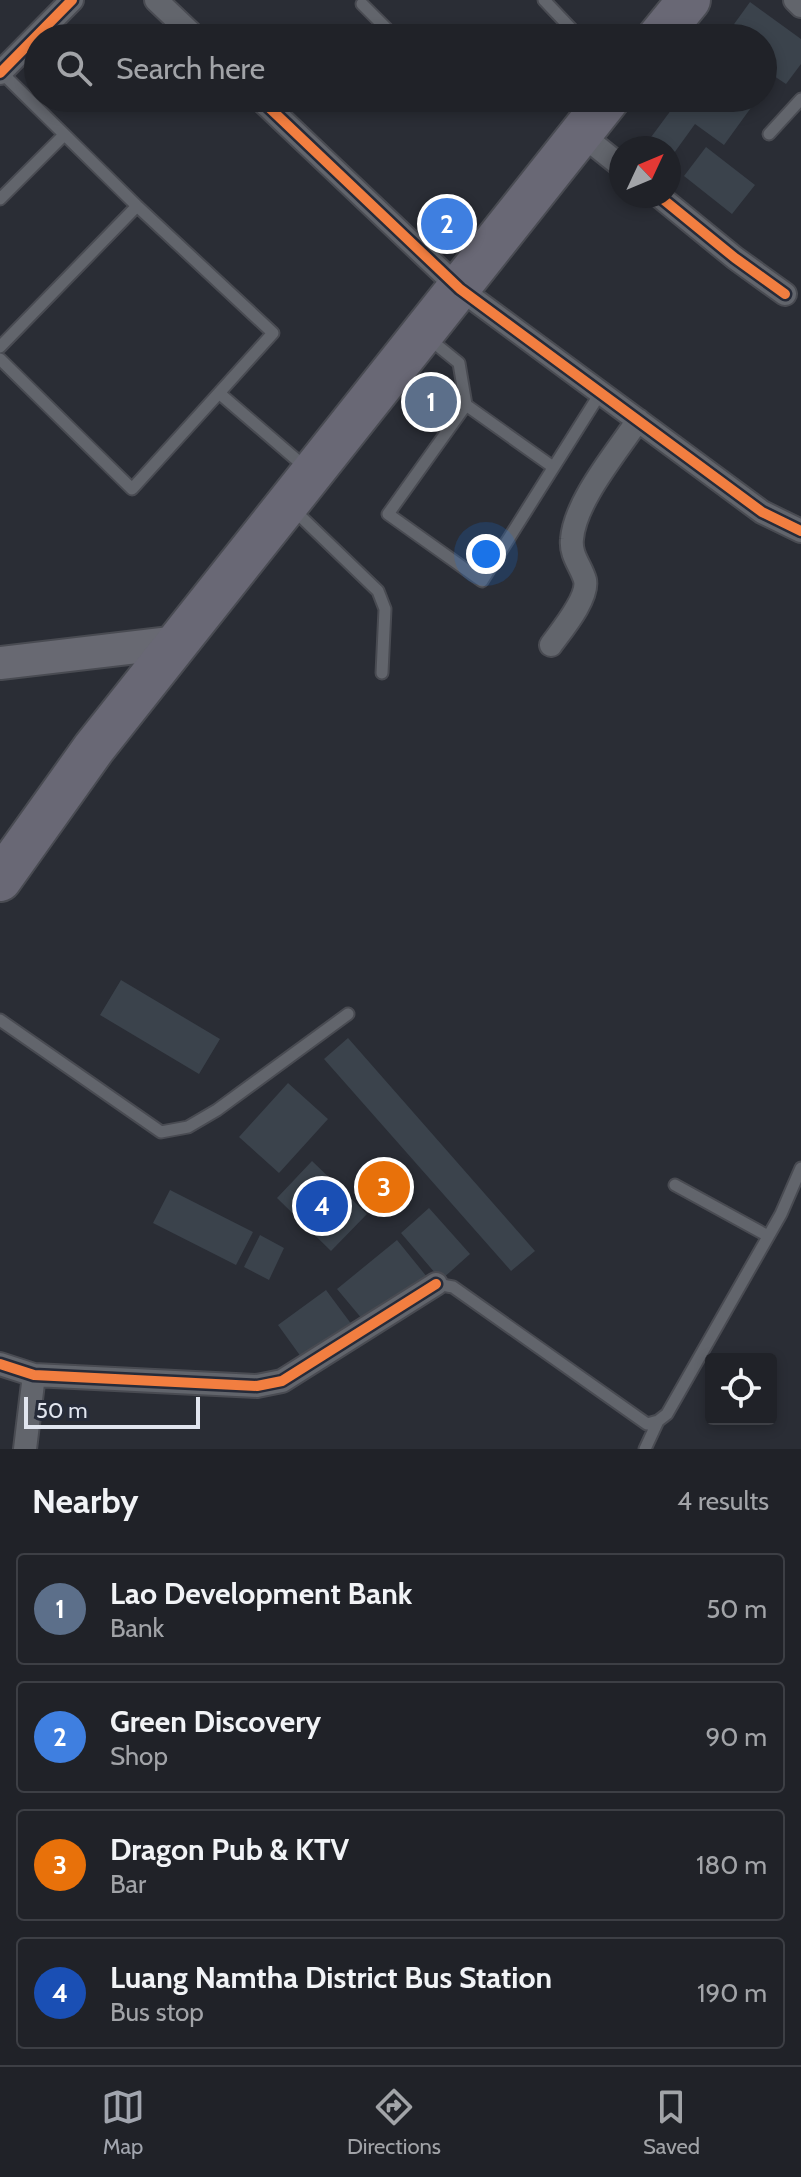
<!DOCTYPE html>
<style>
body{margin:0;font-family:Cabin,sans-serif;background:#2d2f34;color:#f1f3f6}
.controls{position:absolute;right:24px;bottom:24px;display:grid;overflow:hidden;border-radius:8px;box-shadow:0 4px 12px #0003}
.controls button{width:72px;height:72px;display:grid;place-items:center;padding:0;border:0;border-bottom:2px solid #3d3f45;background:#202228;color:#f1f3f6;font:40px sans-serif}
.compass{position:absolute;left:609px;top:136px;width:72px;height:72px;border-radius:50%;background:#202228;box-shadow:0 4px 12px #0003;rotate:46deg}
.scale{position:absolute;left:24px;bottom:20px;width:176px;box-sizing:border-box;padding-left:8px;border:4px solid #e1e5ef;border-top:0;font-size:22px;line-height:28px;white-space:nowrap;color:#e1e5ef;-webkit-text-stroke:6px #262b39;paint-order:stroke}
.you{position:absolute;left:486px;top:554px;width:28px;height:28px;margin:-20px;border:6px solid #fff;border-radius:50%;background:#1a73e8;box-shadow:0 0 0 12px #1a73e833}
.badge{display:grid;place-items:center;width:52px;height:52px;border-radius:50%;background:#a1a5ae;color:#fff;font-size:26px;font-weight:700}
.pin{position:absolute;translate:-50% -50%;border:4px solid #fff;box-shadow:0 2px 8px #0006}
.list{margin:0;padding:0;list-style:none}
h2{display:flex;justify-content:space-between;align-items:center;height:104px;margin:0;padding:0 32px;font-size:34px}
h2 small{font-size:26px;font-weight:400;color:#a2a4a8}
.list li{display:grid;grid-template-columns:52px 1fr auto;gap:24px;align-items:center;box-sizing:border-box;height:112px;margin:0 16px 16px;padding:0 16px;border:2px solid #3d3f45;border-radius:8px}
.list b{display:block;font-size:30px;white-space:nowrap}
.list p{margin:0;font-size:26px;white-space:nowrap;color:#a2a4a8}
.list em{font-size:26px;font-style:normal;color:#a2a4a8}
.icon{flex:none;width:44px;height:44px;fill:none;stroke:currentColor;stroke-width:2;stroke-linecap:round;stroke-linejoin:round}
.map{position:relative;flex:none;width:801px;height:1449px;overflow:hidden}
.search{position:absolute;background:#202228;box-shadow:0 4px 12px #0003;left:24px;right:24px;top:24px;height:88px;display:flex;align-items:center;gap:20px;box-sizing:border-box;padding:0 28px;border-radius:44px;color:#a2a4a8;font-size:30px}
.sheet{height:616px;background:#202228}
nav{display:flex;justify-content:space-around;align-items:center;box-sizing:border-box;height:112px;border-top:2px solid #3d3f45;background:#202228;font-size:22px;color:#a2a4a8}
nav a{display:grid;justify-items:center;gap:4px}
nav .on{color:#a1a5ae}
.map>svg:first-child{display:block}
.building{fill:#3b434c}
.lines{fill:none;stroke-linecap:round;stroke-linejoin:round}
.lane-casing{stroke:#494b52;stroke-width:15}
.street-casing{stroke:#494b52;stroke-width:26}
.secondary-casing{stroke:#494b52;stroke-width:36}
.highway-casing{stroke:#494b52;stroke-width:46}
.lane{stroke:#62656c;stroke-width:11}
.street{stroke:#62656c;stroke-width:22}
.secondary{stroke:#686972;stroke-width:32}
.highway{stroke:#696875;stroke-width:42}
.cycleway-casing{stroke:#262b39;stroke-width:15}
.cycleway{stroke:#f27e40;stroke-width:10}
</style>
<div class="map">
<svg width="801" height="1449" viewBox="0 0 801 1449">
<rect width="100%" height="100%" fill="#2a2d35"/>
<path class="building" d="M750 2 801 39V64L786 84 774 76 763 91V38H724Z
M680 98H758L724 145 695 124 669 160V148H643Z
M706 147 755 185 732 214 684 176Z
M121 980 220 1039 199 1074 100 1015Z
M348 1038 535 1251 511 1271 324 1059Z
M288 1083 328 1119 279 1173 239 1137Z
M312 1161 367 1214 331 1251 277 1198Z
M170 1190 253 1232 236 1265 153 1223Z
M429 1208 470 1254 441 1280 401 1233Z
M260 1235 284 1248 269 1280 244 1267Z
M397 1240 427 1277 368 1326 337 1289Z
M326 1290 352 1325 304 1361 278 1325Z"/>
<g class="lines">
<g class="lane-casing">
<path id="lane" d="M544 0 580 38
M362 4 396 38
M1 72 137 206 273 333 219 393 305 467
M562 98 585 114
M769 134 801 99
M0 199 64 135
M427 337 459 363 466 405 388 514 482 581 601 392
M0 347 137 206
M0 359 132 489 219 393
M466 405 553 467
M293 509 378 591 385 609 382 673
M0 1020 161 1132 188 1127 217 1110 348 1014
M675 1185 768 1236
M436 1284 453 1287 647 1424 658 1421 667 1414 781 1214 801 1168
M645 1449 658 1421"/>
</g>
<g class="street-casing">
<path id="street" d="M156 0 196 38
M795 0 801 6
M0 73 72 0
M259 98 460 289 762 512 801 531
M581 134 621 166
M659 196 735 258 785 294
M551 645C561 631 589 598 585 580 581 566 570 555 572 539 575 501 617 452 638 420
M0 1364 34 1375 257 1386 282 1381 436 1284
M25 1449 34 1375"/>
</g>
<g class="secondary-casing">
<path id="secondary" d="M0 663 179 642"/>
</g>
<g class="highway-casing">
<path id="highway" d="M658 38 689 0
M0 880 94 748 609 98"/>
</g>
<use href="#lane" class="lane"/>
<use href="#street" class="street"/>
<use href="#secondary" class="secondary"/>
<use href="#highway" class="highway"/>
<g class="cycleway-casing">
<path id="cycleway" d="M0 73 72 0
M259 98 460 289 762 512 801 531
M659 196 735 258 785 294
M0 1364 34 1375 257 1386 282 1381 436 1284"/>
</g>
<use href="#cycleway" class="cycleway"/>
</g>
</svg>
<div class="controls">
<button><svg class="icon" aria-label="locate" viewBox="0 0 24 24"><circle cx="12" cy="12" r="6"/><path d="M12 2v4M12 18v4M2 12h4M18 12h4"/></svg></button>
</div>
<svg class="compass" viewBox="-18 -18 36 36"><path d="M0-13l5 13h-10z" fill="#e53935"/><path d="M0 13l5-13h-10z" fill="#a2a4a8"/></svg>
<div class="scale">50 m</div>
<div class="you"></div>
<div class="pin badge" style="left:431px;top:402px;background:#5c6f8a">1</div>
<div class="pin badge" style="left:447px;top:224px;background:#3f7fe0">2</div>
<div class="pin badge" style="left:384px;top:1187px;background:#e8710a">3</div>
<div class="pin badge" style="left:322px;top:1206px;background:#1a4fb4">4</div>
<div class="search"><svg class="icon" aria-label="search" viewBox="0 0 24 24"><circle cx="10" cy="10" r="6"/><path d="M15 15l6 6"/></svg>Search here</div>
</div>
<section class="sheet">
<h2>Nearby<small>4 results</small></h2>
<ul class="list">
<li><span class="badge" style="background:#5c6f8a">1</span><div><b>Lao Development Bank</b><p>Bank</p></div><em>50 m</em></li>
<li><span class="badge" style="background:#3f7fe0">2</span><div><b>Green Discovery</b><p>Shop</p></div><em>90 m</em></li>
<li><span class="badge" style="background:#e8710a">3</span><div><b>Dragon Pub &amp; KTV</b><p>Bar</p></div><em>180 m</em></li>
<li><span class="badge" style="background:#1a4fb4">4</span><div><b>Luang Namtha District Bus Station</b><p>Bus stop</p></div><em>190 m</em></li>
</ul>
</section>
<nav>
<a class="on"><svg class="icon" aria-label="map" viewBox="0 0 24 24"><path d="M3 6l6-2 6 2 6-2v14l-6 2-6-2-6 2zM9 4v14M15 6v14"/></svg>Map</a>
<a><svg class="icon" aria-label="directions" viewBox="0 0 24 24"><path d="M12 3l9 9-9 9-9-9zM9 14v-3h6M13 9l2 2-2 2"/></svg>Directions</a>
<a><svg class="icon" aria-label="saved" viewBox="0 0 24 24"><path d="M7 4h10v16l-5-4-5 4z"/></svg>Saved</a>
</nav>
